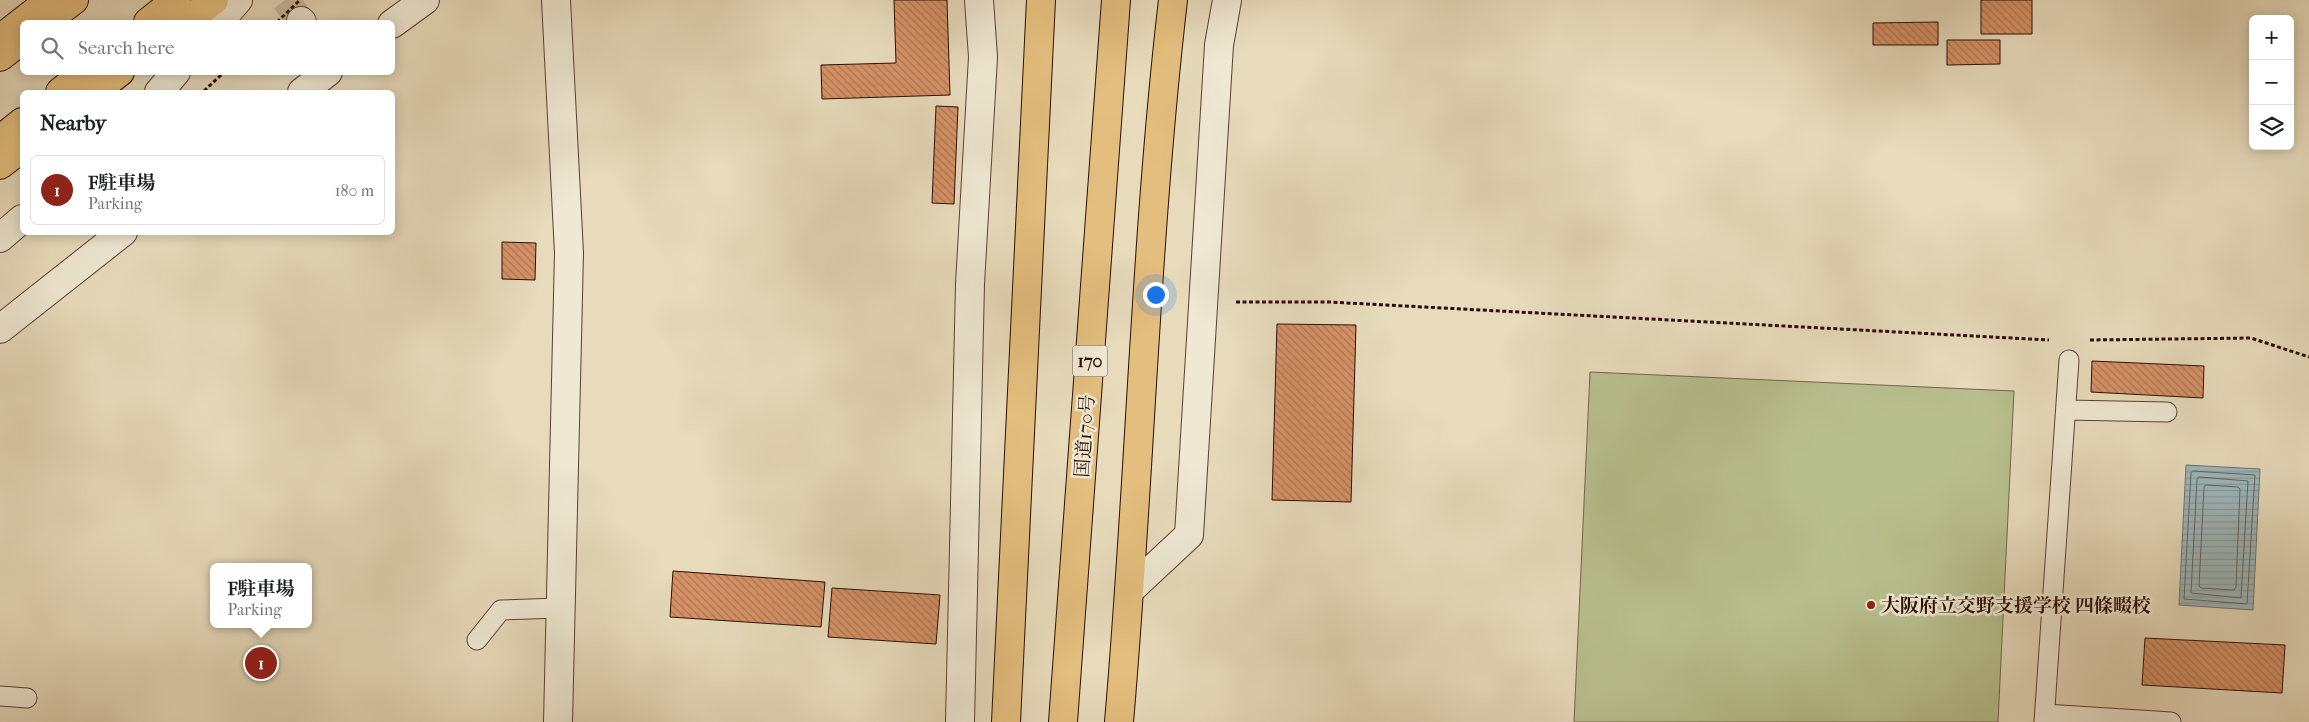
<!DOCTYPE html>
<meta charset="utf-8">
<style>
body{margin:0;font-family:"IM FELL French Canon","Noto Serif JP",serif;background:#f2f2f2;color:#202124}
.controls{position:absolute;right:15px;top:15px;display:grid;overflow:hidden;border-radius:8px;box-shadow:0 2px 12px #0003}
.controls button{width:45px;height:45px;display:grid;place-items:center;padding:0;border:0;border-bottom:1px solid #e0e0e0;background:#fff;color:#202124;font:25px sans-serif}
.you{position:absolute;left:1155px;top:294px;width:18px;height:18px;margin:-12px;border:4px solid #fff;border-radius:50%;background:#1a73e8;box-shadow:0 0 0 8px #1a73e833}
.badge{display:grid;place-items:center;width:32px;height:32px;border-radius:50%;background:#8f2418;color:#fff;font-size:16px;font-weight:700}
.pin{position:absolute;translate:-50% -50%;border:2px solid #fff;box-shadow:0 1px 5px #0006}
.popup{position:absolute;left:210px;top:563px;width:102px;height:65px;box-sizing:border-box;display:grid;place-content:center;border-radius:8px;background:#fff;filter:drop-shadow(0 1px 4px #0005);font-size:16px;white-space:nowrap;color:#757577}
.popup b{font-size:19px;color:#202124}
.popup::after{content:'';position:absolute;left:50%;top:100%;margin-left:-10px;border:10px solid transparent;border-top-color:#fff}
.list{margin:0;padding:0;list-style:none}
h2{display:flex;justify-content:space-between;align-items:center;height:65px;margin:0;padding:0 20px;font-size:21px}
h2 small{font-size:16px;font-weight:400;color:#757577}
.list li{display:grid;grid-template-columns:32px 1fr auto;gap:15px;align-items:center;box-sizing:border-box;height:70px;margin:0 10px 10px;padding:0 10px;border:1px solid #e0e0e0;border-radius:8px}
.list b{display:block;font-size:19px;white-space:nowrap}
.list p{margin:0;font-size:16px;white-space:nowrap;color:#757577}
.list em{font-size:16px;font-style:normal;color:#757577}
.icon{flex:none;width:28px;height:28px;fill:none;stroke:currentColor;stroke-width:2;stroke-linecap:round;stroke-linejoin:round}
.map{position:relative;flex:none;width:2309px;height:722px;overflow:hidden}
.search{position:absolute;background:#fff;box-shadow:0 2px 12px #0003;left:20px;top:20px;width:375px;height:55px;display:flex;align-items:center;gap:12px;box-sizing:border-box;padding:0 18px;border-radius:8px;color:#757577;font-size:19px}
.panel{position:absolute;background:#fff;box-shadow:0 2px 12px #0003;left:20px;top:90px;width:375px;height:145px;border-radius:8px}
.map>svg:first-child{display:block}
.pitch{fill:#b8bf8e;stroke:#726649}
.water{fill:url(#water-rules);stroke:#6f7473}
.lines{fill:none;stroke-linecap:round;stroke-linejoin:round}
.shore{stroke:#646260;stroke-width:1}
.building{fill:url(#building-back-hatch);stroke:#2b0d04}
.minor-tunnel{stroke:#cbbca0;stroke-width:28;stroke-dasharray:28 14;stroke-linecap:butt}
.service-casing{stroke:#5a4032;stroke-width:21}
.minor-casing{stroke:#5a4032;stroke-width:30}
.trunk-casing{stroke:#2b0d04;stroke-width:30}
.motorway-casing{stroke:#2b0d04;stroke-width:30}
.path{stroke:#2b0d04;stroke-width:3;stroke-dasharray:4 2.5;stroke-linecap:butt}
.service{stroke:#efe8d3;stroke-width:19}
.minor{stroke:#efe8d3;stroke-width:28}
.trunk{stroke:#e4be7e;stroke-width:28}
.motorway{stroke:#e4be7e;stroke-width:28}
.path-bridge{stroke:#2b0d04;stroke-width:3;stroke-dasharray:4 2.5;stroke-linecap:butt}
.poi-dot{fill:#8f2418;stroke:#efe8d3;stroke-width:2}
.labels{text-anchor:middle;stroke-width:5;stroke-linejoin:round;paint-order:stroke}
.shield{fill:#efe8d3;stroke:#664f42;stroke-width:1}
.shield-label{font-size:18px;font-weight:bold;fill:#2b0d04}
.street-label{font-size:19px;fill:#2b0d04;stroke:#efe8d3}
.poi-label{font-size:19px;font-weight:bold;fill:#2b0d04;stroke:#efe8d3;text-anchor:start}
</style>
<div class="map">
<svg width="2309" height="722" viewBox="0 0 2309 722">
<defs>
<pattern id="water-rules" width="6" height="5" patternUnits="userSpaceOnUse" patternTransform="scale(1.25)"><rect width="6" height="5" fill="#9db8bd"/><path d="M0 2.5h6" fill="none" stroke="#879da1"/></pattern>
<pattern id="building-back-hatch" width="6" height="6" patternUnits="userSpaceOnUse" patternTransform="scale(1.25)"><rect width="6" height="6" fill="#d69267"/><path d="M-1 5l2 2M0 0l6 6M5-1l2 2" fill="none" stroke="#ae7653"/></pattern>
</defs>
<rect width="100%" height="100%" fill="#e7dbbc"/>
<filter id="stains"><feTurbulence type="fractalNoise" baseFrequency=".004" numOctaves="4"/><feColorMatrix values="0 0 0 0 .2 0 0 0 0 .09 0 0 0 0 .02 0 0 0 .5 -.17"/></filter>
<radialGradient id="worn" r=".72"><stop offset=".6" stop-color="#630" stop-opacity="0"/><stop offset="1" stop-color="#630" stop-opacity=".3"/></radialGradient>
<path class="pitch" d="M1590 372 2014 391 1998 722H1574Z"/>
<path class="water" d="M2186 465 2260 469 2253 610 2179 605Z"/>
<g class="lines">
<path class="shore" d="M2193 471 2255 475 2247 604 2184 599 2191 473Z
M2199 477 2248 481 2241 598 2191 593 2197 480Z
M2206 485 2238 487 2240 489 2236 587 2234 590 2201 588 2199 586 2204 488Z"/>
</g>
<path class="building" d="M894 0H947L950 95 822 99 821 65 896 63Z
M1981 0H2032V34H1981Z
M1938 22V45H1873V23Z
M1947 40H2000V64L1947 65Z
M936 106 958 107 954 204 932 203Z
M502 242 536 243 535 280 502 279Z
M1277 324 1356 325 1351 502 1272 500Z
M2092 361 2204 366 2203 398 2091 392Z
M673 571 825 582 821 627 670 617Z
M832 588 940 595 936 644 828 637Z
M2145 638 2285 645 2282 693 2142 685Z"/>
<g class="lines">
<path class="minor-tunnel" d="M285 0 301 21"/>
<g class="service-casing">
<path id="service" d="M2066 410 2167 412
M477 640 501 610 559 608
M0 696 27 698
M2045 714 2171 722
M2044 722 2069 360"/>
</g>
<g class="minor-casing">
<path id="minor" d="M556 0 569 253 558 722
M301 21 302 22
M219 22 238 0
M392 24 425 0
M159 92 176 72
M302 92 328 72
M0 238 22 219
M0 329 123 232
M1130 590 1189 535 1219 45 1227 0
M960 722 970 284 983 57 979 0"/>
</g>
<g class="trunk-casing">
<path id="trunk" d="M185 22 214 0
M0 39 50 0
M94 92 120 72
M0 165 22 148
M1006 722 1041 0
M1063 722 1116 0
M1119 722C1140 482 1145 240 1173 0"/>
</g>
<g class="motorway-casing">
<path id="motorway" d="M45 22 74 0
M148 22 176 0
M0 57 22 40
M60 92 85 72
M0 140 22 122"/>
</g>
<path class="path" d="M204 91 224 72
M1236 302H1329L2049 340
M2090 340 2251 338 2309 357"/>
<use href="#service" class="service"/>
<use href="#minor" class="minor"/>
<use href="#trunk" class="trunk"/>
<use href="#motorway" class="motorway"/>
<path class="path-bridge" d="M277 22 300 0"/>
</g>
<circle class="poi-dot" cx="1871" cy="605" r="5"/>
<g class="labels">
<rect class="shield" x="1072.5" y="345.5" width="35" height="31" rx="4"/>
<g class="shield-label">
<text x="1090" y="367">170</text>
</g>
<g class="street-label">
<text transform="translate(1084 436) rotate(-86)" y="7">国道170号</text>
</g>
<g class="poi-label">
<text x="1881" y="612">大阪府立交野支援学校 四條畷校</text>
</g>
</g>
<rect width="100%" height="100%" filter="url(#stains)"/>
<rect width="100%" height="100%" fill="url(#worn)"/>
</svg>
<div class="controls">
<button>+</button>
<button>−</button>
<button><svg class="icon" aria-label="layers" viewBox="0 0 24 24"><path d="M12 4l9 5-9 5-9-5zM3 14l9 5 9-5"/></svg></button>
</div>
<div class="you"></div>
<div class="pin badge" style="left:261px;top:663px">1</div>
<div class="popup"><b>F駐車場</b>Parking</div>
<div class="search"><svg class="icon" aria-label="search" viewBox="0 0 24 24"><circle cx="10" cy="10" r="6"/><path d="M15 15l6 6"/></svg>Search here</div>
<section class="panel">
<h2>Nearby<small></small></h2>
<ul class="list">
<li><span class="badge">1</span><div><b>F駐車場</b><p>Parking</p></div><em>180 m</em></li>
</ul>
</section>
</div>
